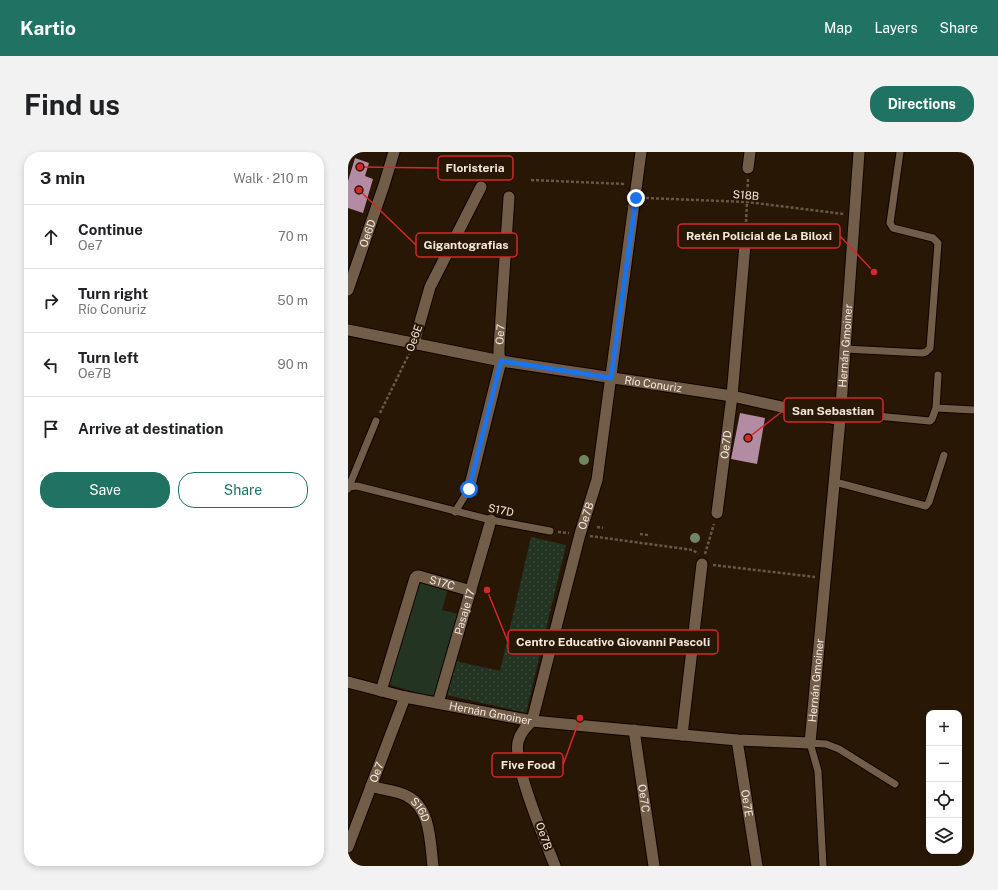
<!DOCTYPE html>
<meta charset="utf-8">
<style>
body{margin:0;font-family:"Public Sans",sans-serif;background:#f2f2f2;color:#202124}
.controls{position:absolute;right:12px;bottom:12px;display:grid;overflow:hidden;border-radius:8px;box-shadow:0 2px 6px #0003}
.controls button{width:36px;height:36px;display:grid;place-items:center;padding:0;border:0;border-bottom:1px solid #e0e0e0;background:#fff;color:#202124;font:20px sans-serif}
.stop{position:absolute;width:12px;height:12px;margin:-9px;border:3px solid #1a73e8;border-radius:50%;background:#fff}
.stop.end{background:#1a73e8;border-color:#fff;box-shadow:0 1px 4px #0008}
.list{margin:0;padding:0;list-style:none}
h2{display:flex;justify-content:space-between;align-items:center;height:52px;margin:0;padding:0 16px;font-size:17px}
h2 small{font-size:13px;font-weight:400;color:#757577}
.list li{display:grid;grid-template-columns:26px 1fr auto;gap:12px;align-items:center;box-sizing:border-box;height:64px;padding:0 16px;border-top:1px solid #e0e0e0}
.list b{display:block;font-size:15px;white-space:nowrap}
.list p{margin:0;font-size:13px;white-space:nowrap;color:#757577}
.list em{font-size:13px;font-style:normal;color:#757577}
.actions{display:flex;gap:8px;padding:12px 16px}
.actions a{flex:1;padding:9px 0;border:1px solid #207263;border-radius:16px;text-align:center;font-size:14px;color:#207263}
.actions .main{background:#207263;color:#fff}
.icon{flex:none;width:22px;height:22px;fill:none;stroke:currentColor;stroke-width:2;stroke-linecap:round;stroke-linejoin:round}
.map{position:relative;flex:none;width:626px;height:714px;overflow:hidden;border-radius:16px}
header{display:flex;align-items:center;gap:24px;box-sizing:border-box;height:56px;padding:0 20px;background:#207263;color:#fff}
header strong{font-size:19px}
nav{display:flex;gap:22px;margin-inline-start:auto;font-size:14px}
.intro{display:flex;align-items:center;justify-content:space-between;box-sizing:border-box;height:96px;padding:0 24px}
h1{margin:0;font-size:28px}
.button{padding:10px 18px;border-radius:16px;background:#207263;color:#fff;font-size:14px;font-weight:700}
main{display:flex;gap:24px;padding:0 24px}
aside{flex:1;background:#fff;border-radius:16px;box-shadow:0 2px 6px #0003}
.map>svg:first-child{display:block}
.green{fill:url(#green-dots)}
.pitch{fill:#243423}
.building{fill:#b38ca4}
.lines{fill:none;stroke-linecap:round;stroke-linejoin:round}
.service-casing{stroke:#100300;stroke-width:9}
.minor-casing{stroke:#100300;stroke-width:13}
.path{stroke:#665746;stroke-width:2.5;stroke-dasharray:3 2;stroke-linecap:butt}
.service{stroke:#725d49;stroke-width:7}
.minor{stroke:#725d49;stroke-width:11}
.tree{fill:#728561}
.route{stroke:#1a73e8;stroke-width:5}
.labels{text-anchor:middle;stroke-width:4;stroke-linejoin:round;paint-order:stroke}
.street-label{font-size:11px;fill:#f4e8dc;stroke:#281705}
.leader{fill:none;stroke:#d62828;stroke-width:1.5}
.callout-dot{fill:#d62828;stroke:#281705;stroke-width:1.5}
.callout{fill:#281705;stroke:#d62828;stroke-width:1.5}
.callout-label{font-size:12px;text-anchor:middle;font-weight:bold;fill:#f4e8dc}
</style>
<header>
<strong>Kartio</strong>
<nav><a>Map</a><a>Layers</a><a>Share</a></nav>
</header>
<div class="intro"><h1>Find us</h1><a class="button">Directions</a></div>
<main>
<aside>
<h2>3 min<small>Walk · 210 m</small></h2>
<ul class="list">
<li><svg class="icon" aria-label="ahead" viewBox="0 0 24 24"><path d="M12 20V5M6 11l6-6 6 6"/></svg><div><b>Continue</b><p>Oe7</p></div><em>70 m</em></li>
<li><svg class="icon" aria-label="right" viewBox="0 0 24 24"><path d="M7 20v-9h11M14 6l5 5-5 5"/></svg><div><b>Turn right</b><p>Río Conuriz</p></div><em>50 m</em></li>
<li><svg class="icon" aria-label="left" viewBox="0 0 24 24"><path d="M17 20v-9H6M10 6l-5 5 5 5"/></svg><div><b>Turn left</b><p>Oe7B</p></div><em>90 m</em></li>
<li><svg class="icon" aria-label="arrive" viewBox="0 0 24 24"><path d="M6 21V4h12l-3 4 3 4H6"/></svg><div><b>Arrive at destination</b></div></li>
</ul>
<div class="actions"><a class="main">Save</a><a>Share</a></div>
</aside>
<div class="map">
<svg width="626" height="714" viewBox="0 0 626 714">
<defs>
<pattern id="green-dots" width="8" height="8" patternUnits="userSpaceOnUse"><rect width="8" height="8" fill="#243423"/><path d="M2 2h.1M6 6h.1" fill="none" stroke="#3a4838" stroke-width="1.8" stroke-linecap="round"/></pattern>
</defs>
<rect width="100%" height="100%" fill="#281705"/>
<path class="green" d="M183 385 218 393 178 561 99 543 107 509 152 519Z"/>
<path class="pitch" d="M70 426 101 434 94 458 111 462 87 546 39 532Z"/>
<path class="building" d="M7 6 21 11 17 24 25 27 15 61 0 56V29Z
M392 261 417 266 409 312 383 307Z"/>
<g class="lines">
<g class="service-casing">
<path id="service" d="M497 197 574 201 578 200 582 196 590 91 585 86 545 76 542 71 552 0
M588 256 626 258
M493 262H507L582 269 584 267 588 256 590 223
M487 330 578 354 581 350 596 303
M1 335 9 334 143 368 202 379
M0 337 28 269
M107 360 121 337
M475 714 470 619 462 591 478 592 491 597 547 632"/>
</g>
<g class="minor-casing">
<g id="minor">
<path d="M400 16 402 0"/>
<path id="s1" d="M0 138 36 33 46 0"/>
<path id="s2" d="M0 178 153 209 384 244 492 268"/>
<path d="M66 191 82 135 133 35"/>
<path id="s3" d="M121 337 153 209 151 203V196L161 45"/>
<path id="s4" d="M369 361 384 244 398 81"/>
<path id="s5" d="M0 530 57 545 184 569 389 588 462 591 492 268 511 0"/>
<path id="s6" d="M33 539 67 426 69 424H71L123 439"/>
<path id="s7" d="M90 551 143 368"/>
<path id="s8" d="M286 578 306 714"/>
<path d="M334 583 354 412"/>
<path id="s9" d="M389 588 409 714"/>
<path id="s10" d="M23 634C34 638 48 638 59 644 83 656 82 690 85 714"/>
<path id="s11" d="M0 695 57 545"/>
<path id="s12" d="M207 714C197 688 165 614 170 590 172 581 178 575 184 569L232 382 249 328 293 0"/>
</g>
</g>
<path class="path" d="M183 28 277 32
M298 46 399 50 496 62
M398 70 400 27
M32 261 61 202
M249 375 255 376
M210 380 221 381
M292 382 300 383
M242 384 345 398 350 402
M357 402 366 372
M365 413 467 425"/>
<use href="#service" class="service"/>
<use href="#minor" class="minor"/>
</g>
<g class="tree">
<circle cx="236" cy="308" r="5"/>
<circle cx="347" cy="386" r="5"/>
</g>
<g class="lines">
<path class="route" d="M121 337 153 209 263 226 288 46"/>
</g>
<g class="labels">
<g class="street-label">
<text transform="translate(398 43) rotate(4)" y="4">S18B</text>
<text dy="4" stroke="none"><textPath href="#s1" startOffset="60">Oe6D</textPath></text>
<text dy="4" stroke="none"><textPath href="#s3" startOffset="159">Oe7</textPath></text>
<text transform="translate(66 186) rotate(-70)" y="4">Oe6E</text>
<text dy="4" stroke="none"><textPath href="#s5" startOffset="866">Hernán Gmoiner</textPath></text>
<text dy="4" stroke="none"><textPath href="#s2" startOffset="310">Río Conuriz</textPath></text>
<text dy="4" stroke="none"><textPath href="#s4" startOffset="69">Oe7D</textPath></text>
<text transform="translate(153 358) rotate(11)" y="4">S17D</text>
<text dy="4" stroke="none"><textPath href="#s12" startOffset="368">Oe7B</textPath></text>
<text dy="4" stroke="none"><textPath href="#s6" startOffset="147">S17C</textPath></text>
<text dy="4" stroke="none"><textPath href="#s7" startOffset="95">Pasaje 17</textPath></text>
<text dy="4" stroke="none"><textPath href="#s5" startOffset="530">Hernán Gmoiner</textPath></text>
<text dy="4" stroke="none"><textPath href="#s5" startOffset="146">Hernán Gmoiner</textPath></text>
<text dy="4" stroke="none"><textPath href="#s11" startOffset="80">Oe7</textPath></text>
<text dy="4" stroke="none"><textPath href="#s8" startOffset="69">Oe7C</textPath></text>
<text dy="4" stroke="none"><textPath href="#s9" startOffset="64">Oe7E</textPath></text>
<text dy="4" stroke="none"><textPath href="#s10" startOffset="57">S16D</textPath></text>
<text transform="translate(196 684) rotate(70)" y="4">Oe7B</text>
</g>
</g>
<path class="leader" d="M12 15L90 16M526 120L492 84M11 38L68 93M400 286L436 258M139 438L160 490M232 566L215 613"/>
<g class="callout-dot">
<circle cx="12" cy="15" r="4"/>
<circle cx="526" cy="120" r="4"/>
<circle cx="11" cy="38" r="4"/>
<circle cx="400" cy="286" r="4"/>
<circle cx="139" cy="438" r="4"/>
<circle cx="232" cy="566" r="4"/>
</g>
<g class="callout">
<rect x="90" y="4" width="75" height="24" rx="4"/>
<rect x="330" y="72" width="162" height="24" rx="4"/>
<rect x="68" y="81" width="101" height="24" rx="4"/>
<rect x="436" y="246" width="99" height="24" rx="4"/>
<rect x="160" y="478" width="210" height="24" rx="4"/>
<rect x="144" y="601" width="71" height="24" rx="4"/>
</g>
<g class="callout-label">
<text x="127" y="20">Floristeria</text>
<text x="411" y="88">Retén Policial de La Biloxi</text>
<text x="118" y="97">Gigantografias</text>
<text x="485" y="263">San Sebastian</text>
<text x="265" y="494">Centro Educativo Giovanni Pascoli</text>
<text x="180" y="617">Five Food</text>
</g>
</svg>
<div class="controls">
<button>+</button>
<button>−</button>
<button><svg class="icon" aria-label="locate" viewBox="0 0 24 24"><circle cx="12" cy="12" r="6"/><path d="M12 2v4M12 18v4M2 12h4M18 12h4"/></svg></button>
<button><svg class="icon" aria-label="layers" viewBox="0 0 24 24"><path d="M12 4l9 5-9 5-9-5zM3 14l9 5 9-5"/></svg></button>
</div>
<div class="stop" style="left:121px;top:337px"></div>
<div class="stop end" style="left:288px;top:46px"></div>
</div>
</main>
